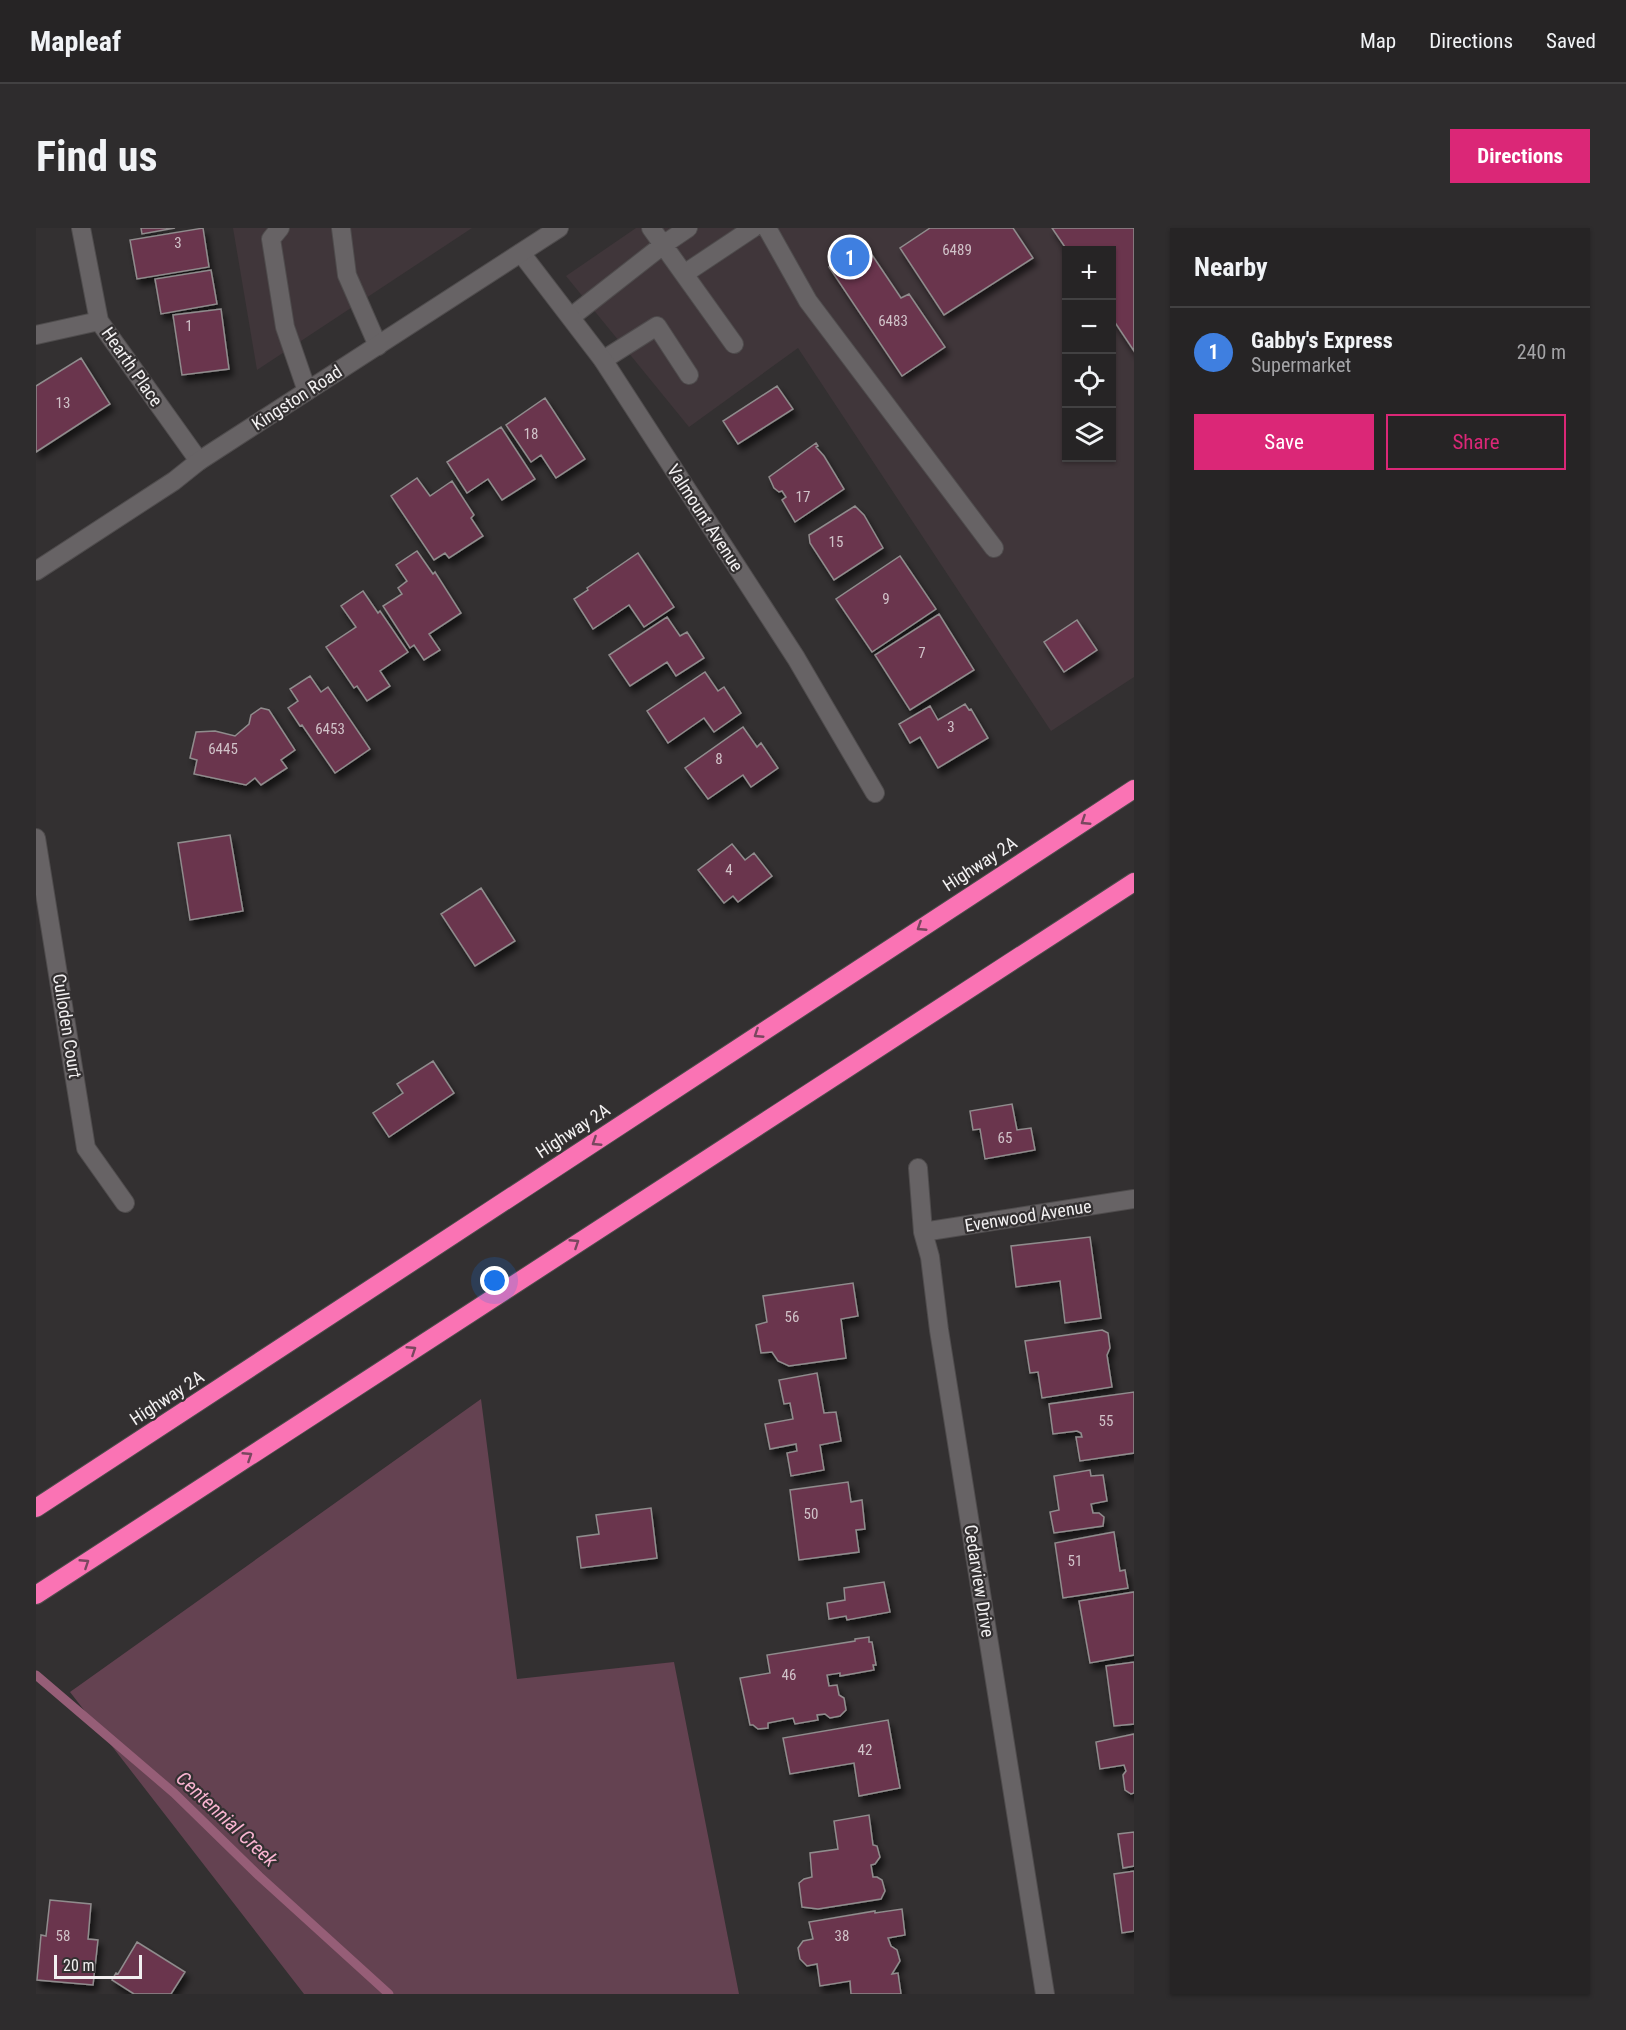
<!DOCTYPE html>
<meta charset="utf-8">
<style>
body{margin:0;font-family:"Roboto Condensed",sans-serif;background:#2e2c2d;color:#f1f3f6}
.controls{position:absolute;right:18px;top:18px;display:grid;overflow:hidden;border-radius:0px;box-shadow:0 2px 4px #0004}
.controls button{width:54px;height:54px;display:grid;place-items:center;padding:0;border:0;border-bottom:2px solid #424142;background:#262425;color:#f1f3f6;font:30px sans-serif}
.scale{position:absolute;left:18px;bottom:15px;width:88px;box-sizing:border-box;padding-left:6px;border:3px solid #f2f0f1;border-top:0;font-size:16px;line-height:21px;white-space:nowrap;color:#f2f0f1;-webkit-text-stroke:4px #333031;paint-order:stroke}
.you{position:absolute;left:459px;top:1053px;width:21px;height:21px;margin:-15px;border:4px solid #fff;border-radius:50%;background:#1a73e8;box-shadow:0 0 0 9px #1a73e833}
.badge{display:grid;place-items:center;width:39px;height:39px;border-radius:50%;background:#db2777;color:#fff;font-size:20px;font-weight:700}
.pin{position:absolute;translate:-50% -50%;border:3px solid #fff;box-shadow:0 2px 6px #0006}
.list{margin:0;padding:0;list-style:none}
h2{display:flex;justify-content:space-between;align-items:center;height:78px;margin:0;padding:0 24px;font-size:26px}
h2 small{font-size:20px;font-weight:400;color:#a4a4a7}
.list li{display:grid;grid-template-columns:39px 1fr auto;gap:18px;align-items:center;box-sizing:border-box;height:90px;padding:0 24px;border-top:2px solid #424142}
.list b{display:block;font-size:22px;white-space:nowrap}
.list p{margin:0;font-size:20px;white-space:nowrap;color:#a4a4a7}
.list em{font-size:20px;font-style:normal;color:#a4a4a7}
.actions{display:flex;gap:12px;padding:18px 24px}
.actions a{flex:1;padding:14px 0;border:2px solid #db2777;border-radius:0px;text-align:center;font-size:21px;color:#db2777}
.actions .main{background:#db2777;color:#fff}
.icon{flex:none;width:33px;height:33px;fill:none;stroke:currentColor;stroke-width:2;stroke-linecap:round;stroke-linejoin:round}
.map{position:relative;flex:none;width:1098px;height:1766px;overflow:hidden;border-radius:0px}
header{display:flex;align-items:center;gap:36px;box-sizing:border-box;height:84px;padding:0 30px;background:#262425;border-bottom:2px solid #424142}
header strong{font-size:28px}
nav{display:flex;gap:33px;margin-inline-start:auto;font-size:21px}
.intro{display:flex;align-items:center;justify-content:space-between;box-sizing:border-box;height:144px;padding:0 36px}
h1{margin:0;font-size:42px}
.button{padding:15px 27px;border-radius:0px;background:#db2777;color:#fff;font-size:21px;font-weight:700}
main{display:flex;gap:36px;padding:0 36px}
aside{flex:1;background:#262425;border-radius:0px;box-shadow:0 2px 4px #0004}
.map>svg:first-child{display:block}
.built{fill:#40363a;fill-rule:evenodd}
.green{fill:#644251}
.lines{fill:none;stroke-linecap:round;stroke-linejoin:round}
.stream{stroke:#965e77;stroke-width:9}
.building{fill:#6a364e;stroke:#908c8d;stroke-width:1.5;filter:url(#shadow)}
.lane-casing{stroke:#4f4c4d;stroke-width:20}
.street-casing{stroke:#4f4c4d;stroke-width:20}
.secondary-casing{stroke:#4f4c4d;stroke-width:20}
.highway-casing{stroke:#4f4c4d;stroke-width:20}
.lane{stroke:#676365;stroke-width:18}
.street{stroke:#676365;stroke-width:18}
.secondary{stroke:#676365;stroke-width:18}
.highway{stroke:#fa73b4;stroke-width:18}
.oneway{stroke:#79475f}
.labels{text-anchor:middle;stroke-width:4.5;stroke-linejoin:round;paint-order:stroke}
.number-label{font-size:15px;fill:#d0c2c8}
.street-label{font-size:18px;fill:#f2f0f1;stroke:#333031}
.water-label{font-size:20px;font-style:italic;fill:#f9b4d1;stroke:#333031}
</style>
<header>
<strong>Mapleaf</strong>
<nav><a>Map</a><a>Directions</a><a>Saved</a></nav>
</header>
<div class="intro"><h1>Find us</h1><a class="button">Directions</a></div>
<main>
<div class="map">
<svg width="1098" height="1766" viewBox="0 0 1098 1766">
<defs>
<filter id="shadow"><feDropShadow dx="3.5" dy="6" stdDeviation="3" flood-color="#0009"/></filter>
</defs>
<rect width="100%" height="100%" fill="#333031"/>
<path class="built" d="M197 0H436L221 142Z
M600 0H1098V449L1015 503 762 120 653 199 530 48ZM1030 22H1076V230H1030Z"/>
<path class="green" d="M445 1171 481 1451 638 1434 703 1766H268L34 1464Z"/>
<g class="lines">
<path class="stream" d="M0 1447 138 1565 223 1648 353 1766"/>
</g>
<path class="building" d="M105 0H139L106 6Z
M167 0 173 39 101 51 94 12Z
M894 0H977L997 30 908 87 864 20Z
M1016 0H1098V123L1076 90V22H1031Z
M828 15 865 70 873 66 909 119 866 148 793 39Z
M175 42 181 76 125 86 119 51Z
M185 81 193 141 146 147 137 87Z
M45 130 74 176 0 224V158Z
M741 158 757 181 702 216 687 193Z
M509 170 549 231 520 250 505 227 495 234 470 197Z
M465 199 499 251 466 272 452 251 431 265 411 234Z
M780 215 782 218 780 219 788 228 808 261 759 294 746 272 750 269 746 263 743 264 738 260 733 249Z
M381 250 394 268 416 253 438 287 435 290 447 308 413 330 409 325 398 332 355 268Z
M819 278 828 287 847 320 798 352 774 315 773 307Z
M381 323 397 346 399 344 425 385 393 406 404 422 388 432 378 417 374 420 347 378 366 366 362 360 371 353 360 337Z
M602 325 638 379 608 399 593 377 557 401 538 371 552 362 551 360Z
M864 328 900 381 836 424 800 371Z
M327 363 342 385 344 383 372 424 344 443 354 458 331 473 321 458 318 460 290 419 320 399 305 378Z
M903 386 938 442 874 482 839 427Z
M631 389 644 408 651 404 668 430 640 448 631 434 594 458 573 427Z
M1041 392 1061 422 1028 444 1008 414Z
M669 444 682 463 688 459 705 485 678 504 668 490 632 515 611 483Z
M274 448 285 464 292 459 334 521 299 545 266 497 264 498 252 480 262 473 254 461Z
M929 476 933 482 935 481 952 510 902 540 884 509 874 515 863 496 894 478 902 492Z
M225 480 233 482 259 522 245 532 251 540 225 557 219 550 210 557 158 546 161 532 154 530 160 504 179 503 199 508 213 496 215 487Z
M707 499 721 519 725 515 742 540 715 559 707 547 672 571 649 540Z
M194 607 207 683 154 692 142 615Z
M696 616 709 632 718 625 736 648 702 674 697 668 688 675 662 642Z
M445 660 479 713 439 738 405 686Z
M397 833 418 865 353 909 337 885 367 865 361 856Z
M976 876 981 902 995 900 999 922 949 931 944 901 937 902 934 883Z
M1054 1009 1065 1090 1029 1095 1024 1053 980 1059 975 1018Z
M817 1055 822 1088 805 1091 810 1130 753 1138 742 1133 736 1124 725 1125 720 1097 731 1094 727 1068Z
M1066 1102 1072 1105 1074 1120 1071 1127 1076 1159 1006 1170 1002 1144 994 1145 989 1113Z
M781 1145 788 1185 800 1184 805 1213 784 1217 788 1242 755 1248 751 1225 761 1223 760 1216 734 1221 729 1196 757 1191 754 1175 748 1176 743 1152Z
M1098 1164V1225L1044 1233 1040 1209H1046L1045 1205 1041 1203 1017 1206 1013 1176Z
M1054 1242 1055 1248 1067 1247 1071 1273 1055 1276 1057 1285H1063L1068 1289 1067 1298 1018 1305 1014 1284 1023 1282 1018 1248Z
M812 1254 815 1274 826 1272 829 1301 820 1302 823 1324 763 1332 754 1262Z
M615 1280 621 1330 545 1340 541 1309 563 1306 560 1287Z
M1078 1304 1084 1343 1089 1342 1092 1360 1027 1370 1019 1315Z
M848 1354 854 1384 811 1392 810 1388 793 1391 791 1375 809 1372 808 1360Z
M1098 1364V1427L1054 1435 1043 1373Z
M833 1409V1414H836L840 1437H837L838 1442 804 1448V1445L791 1447 793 1458 801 1457 803 1467 808 1470 810 1482 804 1488 794 1490 789 1486 781 1487 782 1492 759 1496 757 1490 732 1495V1500L722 1501 717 1497H714L704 1450 734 1445 731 1427 819 1413V1411Z
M1098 1434V1496L1078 1498 1070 1438Z
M852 1492 864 1560 823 1568 818 1535 754 1546 747 1510Z
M1098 1506V1565L1095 1566 1089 1562 1087 1547 1090 1543 1088 1537 1064 1541 1060 1514Z
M833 1587 837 1617 841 1618 844 1629 839 1636 835 1637 837 1649H841L846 1652 849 1663 845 1671 782 1681 766 1679 763 1655 768 1651 776 1649 774 1625 802 1621 798 1593Z
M1098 1604V1638L1087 1640 1082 1606Z
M1098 1643V1703L1086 1705 1078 1646Z
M14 1672 55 1676 52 1711 62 1712 57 1757 1 1752 5 1707 10 1708Z
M866 1681 869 1707 852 1710 855 1718 861 1722 864 1733 856 1746 862 1745 865 1766H815L814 1753 784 1758 781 1736 771 1738 764 1731 762 1720 767 1713 777 1711 773 1694 839 1683V1685Z
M101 1714 149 1744 135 1766H98L76 1752 80 1745 82 1746Z"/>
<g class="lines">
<g class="lane-casing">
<path id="lane" d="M244 0 235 11 249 99 271 163
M305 0 311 47 342 118
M615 0 698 116
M731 0 772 73 958 320
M648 46 717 0
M535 89 627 17 652 0
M567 132 621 98 653 147"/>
</g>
<g class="street-casing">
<path id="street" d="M45 0 63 93 163 233
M485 25 567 132 760 430 839 565
M0 107 63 93
M0 610 50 920 89 975
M882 940 887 1004 894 1029 903 1102 1009 1766
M887 1004 1098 971"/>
</g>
<g class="secondary-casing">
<path id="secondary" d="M0 343 138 253 163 233 523 0"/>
</g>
<g class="highway-casing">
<path id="highway" d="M0 1280 1098 561
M0 1367 1098 654"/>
</g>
<use href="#lane" class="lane"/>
<use href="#street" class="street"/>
<use href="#secondary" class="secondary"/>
<use href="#highway" class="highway"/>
</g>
<defs><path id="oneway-chevron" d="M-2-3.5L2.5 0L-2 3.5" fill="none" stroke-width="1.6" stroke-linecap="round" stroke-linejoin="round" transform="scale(1.5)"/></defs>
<g class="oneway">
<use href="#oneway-chevron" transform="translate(1049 593) rotate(147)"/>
<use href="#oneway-chevron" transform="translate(885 699) rotate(147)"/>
<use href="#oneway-chevron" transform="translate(722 806) rotate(147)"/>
<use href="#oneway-chevron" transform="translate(560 914) rotate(147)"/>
<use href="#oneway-chevron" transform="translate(539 1015) rotate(-33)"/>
<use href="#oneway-chevron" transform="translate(376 1122) rotate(-33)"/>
<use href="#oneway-chevron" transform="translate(212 1228) rotate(-33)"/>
<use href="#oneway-chevron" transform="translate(49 1335) rotate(-33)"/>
</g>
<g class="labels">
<g class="number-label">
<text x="142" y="20">3</text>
<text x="921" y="27">6489</text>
<text x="857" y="98">6483</text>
<text x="153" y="103">1</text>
<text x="27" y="180">13</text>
<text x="495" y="211">18</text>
<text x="767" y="274">17</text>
<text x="800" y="319">15</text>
<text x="850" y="376">9</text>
<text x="886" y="430">7</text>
<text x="915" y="504">3</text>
<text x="294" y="506">6453</text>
<text x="187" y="526">6445</text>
<text x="683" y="536">8</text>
<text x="693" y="647">4</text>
<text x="969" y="915">65</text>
<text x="756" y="1094">56</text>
<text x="1070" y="1198">55</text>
<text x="775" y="1291">50</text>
<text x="1039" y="1338">51</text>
<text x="753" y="1452">46</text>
<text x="829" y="1527">42</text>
<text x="27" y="1713">58</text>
<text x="806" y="1713">38</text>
</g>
<g class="street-label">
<text transform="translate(96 139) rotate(55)" y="6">Hearth Place</text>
<text transform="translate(261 170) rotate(-33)" y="6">Kingston Road</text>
<text transform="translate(669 290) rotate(57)" y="6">Valmount Avenue</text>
<text transform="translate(944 636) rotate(-33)" y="6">Highway 2A</text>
<text transform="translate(31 798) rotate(81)" y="6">Culloden Court</text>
<text transform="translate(537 903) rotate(-33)" y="6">Highway 2A</text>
<text transform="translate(992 988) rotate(-9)" y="6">Evenwood Avenue</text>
<text transform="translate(131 1170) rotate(-33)" y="6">Highway 2A</text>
<text transform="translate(943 1353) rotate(81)" y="6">Cedarview Drive</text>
</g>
<g class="water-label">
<text transform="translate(191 1591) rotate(43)" y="7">Centennial Creek</text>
</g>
</g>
</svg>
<div class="controls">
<button>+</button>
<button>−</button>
<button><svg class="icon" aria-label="locate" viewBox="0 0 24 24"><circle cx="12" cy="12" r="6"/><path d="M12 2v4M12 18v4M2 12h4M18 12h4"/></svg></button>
<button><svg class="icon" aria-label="layers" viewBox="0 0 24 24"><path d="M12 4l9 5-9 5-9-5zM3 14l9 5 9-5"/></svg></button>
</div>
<div class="scale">20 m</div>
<div class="you"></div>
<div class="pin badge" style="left:814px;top:29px;background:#3f7fe0">1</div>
</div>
<aside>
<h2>Nearby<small></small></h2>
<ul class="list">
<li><span class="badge" style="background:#3f7fe0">1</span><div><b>Gabby's Express</b><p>Supermarket</p></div><em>240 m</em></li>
</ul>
<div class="actions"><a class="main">Save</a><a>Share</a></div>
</aside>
</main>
